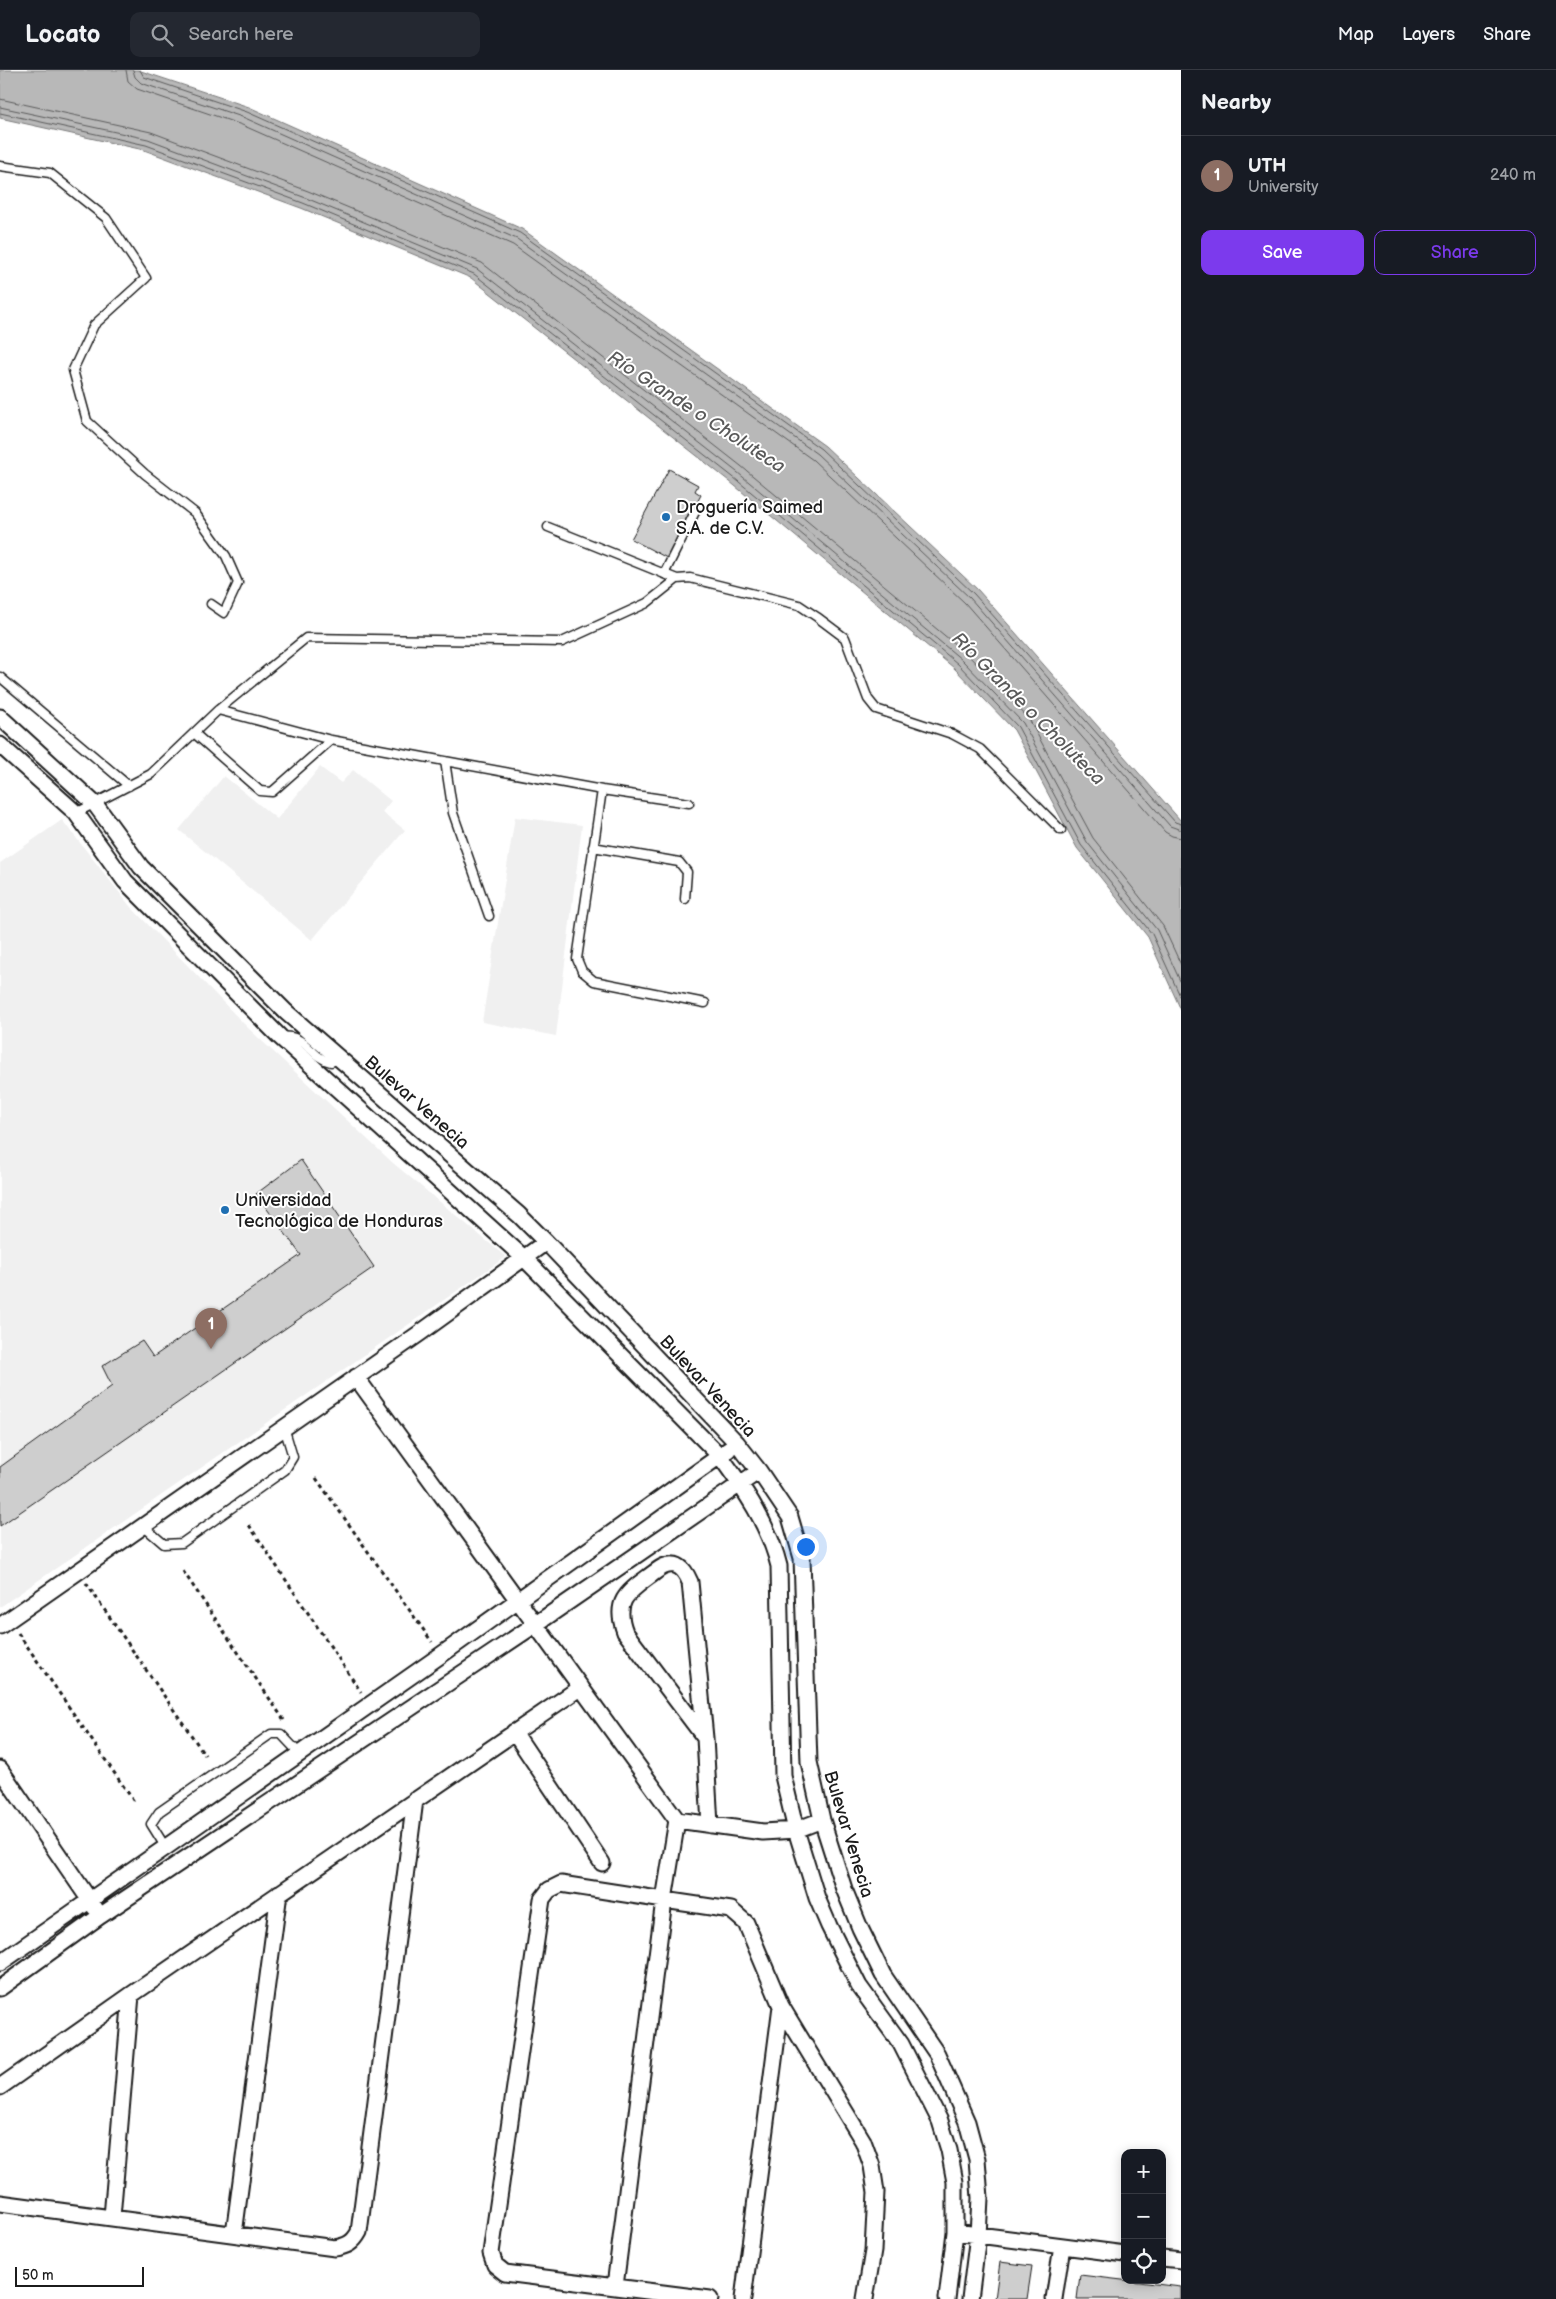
<!DOCTYPE html>
<meta charset="utf-8">
<style>
body{margin:0;font-family:"Balsamiq Sans",sans-serif;background:#242831;color:#f1f3f6}
.controls{position:absolute;right:15px;bottom:15px;display:grid;overflow:hidden;border-radius:10px;box-shadow:0 2px 12px #0003}
.controls button{width:45px;height:45px;display:grid;place-items:center;padding:0;border:0;border-bottom:1px solid #363941;background:#171b24;color:#f1f3f6;font:25px sans-serif}
.scale{position:absolute;left:15px;bottom:12px;width:129px;box-sizing:border-box;padding-left:5px;border:2px solid #1c1c1c;border-top:0;font-size:14px;line-height:18px;white-space:nowrap;color:#1c1c1c;-webkit-text-stroke:4px #fff;paint-order:stroke}
.you{position:absolute;left:805px;top:1476px;width:18px;height:18px;margin:-12px;border:4px solid #fff;border-radius:50%;background:#1a73e8;box-shadow:0 0 0 8px #1a73e833}
.badge{display:grid;place-items:center;width:32px;height:32px;border-radius:50%;background:#7c3aed;color:#fff;font-size:16px;font-weight:700}
.pin{position:absolute;translate:-50% -41px;filter:drop-shadow(0 1px 2px #0008)}
.pin::after{content:'';position:absolute;top:26px;width:18px;height:15px;background:inherit;clip-path:polygon(0 0,100% 0,50% 100%)}
.list{margin:0;padding:0;list-style:none}
h2{display:flex;justify-content:space-between;align-items:center;height:65px;margin:0;padding:0 20px;font-size:21px}
h2 small{font-size:16px;font-weight:400;color:#9ea1a6}
.list li{display:grid;grid-template-columns:32px 1fr auto;gap:15px;align-items:center;box-sizing:border-box;height:80px;padding:0 20px;border-top:1px solid #363941}
.list b{display:block;font-size:19px;white-space:nowrap}
.list p{margin:0;font-size:16px;white-space:nowrap;color:#9ea1a6}
.list em{font-size:16px;font-style:normal;color:#9ea1a6}
.actions{display:flex;gap:10px;padding:15px 20px}
.actions a{flex:1;padding:11px 0;border:1px solid #7c3aed;border-radius:10px;text-align:center;font-size:18px;color:#7c3aed}
.actions .main{background:#7c3aed;color:#fff}
.icon{flex:none;width:28px;height:28px;fill:none;stroke:currentColor;stroke-width:2;stroke-linecap:round;stroke-linejoin:round}
.map{position:relative;flex:none;width:1181px;height:2229px;overflow:hidden}
header{display:flex;align-items:center;gap:30px;box-sizing:border-box;height:70px;padding:0 25px;background:#171b24;border-bottom:1px solid #363941}
header strong{font-size:24px}
nav{display:flex;gap:28px;margin-inline-start:auto;font-size:18px}
.search{width:350px;height:45px;background:#242831;display:flex;align-items:center;gap:12px;box-sizing:border-box;padding:0 18px;border-radius:10px;color:#9ea1a6;font-size:19px}
main{display:flex}
aside{flex:1;background:#171b24}
.map>svg:first-child{display:block}
.built{fill:#f0f0f0}
.water{fill:#b8b8b8;stroke:#7a7a7a}
.lines{fill:none;stroke-linecap:round;stroke-linejoin:round}
.shore{stroke:#5a5a5a;stroke-width:1}
.building{fill:#cecece;stroke:#1c1c1c}
.service-casing{stroke:#1c1c1c;stroke-width:11}
.minor-casing{stroke:#1c1c1c;stroke-width:19}
.path{stroke:#1c1c1c;stroke-width:3;stroke-dasharray:4 4;stroke-linecap:butt}
.service{stroke:#fff;stroke-width:8}
.minor{stroke:#fff;stroke-width:15}
.poi-dot{fill:#1f6fb2;stroke:#fff;stroke-width:2}
.labels{text-anchor:middle;stroke-width:4;stroke-linejoin:round;paint-order:stroke}
.poi-label{font-size:18px;fill:#1c1c1c;stroke:#fff;text-anchor:start}
.street-label{font-size:18px;fill:#1c1c1c;stroke:#fff}
.water-label{font-size:19px;font-style:italic;fill:#5a5a5a;stroke:#fff}
</style>
<header>
<strong>Locato</strong>
<div class="search"><svg class="icon" aria-label="search" viewBox="0 0 24 24"><circle cx="10" cy="10" r="6"/><path d="M15 15l6 6"/></svg>Search here</div>
<nav><a>Map</a><a>Layers</a><a>Share</a></nav>
</header>
<main>
<div class="map">
<svg width="1181" height="2229" viewBox="0 0 1181 2229">
<rect width="100%" height="100%" fill="#fff"/>
<filter id="ink" filterUnits="userSpaceOnUse"><feTurbulence type="fractalNoise" baseFrequency=".02" numOctaves="2"/><feDisplacementMap in="SourceGraphic" scale="10" xChannelSelector="R" yChannelSelector="G"/><feConvolveMatrix kernelMatrix="1 2 1 2 8 2 1 2 1" color-interpolation-filters="sRGB"/></filter>
<g filter="url(#ink)">
<path class="built" d="M320 697 341 713 353 700 391 731 382 742 405 760 312 870 179 760 224 706 277 749Z
M515 747 582 755 556 966 482 952Z
M62 750 130 836 248 958 393 1093 506 1187 0 1537V793Z"/>
<path class="water" d="M0 0H138L249 37 522 159 825 376 978 520 1181 751V940L1148 867 1077 778 1014 660 954 598 729 411 471 208 301 138 144 80 0 48Z"/>
<g class="lines">
<path class="shore" d="M126 0 128 11 137 19 242 55 513 175 813 390 965 533 1165 762 1172 766 1181 768
M133 0 135 7 141 13 245 48 517 169 817 384 970 528 1170 756 1181 760
M140 0 144 7 247 42 520 163 821 379 974 524 1175 752 1181 754
M0 29 151 62 308 121 482 193 741 396 968 585 1029 649 1093 768 1163 856 1181 895
M0 37 148 69 306 128 477 199 737 402 962 590 1023 653 1087 772 1157 860 1181 913
M0 43 146 75 303 133 474 204 733 407 958 594 1018 657 1081 775 1152 864 1181 928"/>
</g>
<path class="building" d="M669 399 698 415 695 421 701 425 667 488 631 469Z
M301 1090 374 1197 0 1456V1397L112 1316 102 1296 142 1271 153 1287 301 1185 256 1124Z
M1000 2192 1032 2196 1027 2229H995Z
M1080 2205 1181 2217V2229H1077Z"/>
<g class="lines">
<g class="service-casing">
<path id="service" d="M0 96 50 103 106 148 146 208 94 255 73 300 87 351 145 404 195 443 226 486 238 513 224 543 211 534
M548 457 677 509
M664 504 695 442
M0 607 129 716
M218 640 331 670 602 720 689 733
M194 663 260 721 272 722 331 670
M445 691 453 743 489 846
M602 720 577 889 582 901 594 911 705 933
M76 743 151 704 218 640 306 568 562 572 647 533 677 509 690 508 799 535 817 547 845 568 868 629 876 639 952 664 980 679 1061 760
M593 777 679 792 687 802 685 829
M280 967C306 963 309 987 331 992L338 989
M143 1456 164 1474 182 1473 285 1400 293 1387 284 1357
M166 1778 151 1754 159 1742 271 1664H281L300 1684"/>
</g>
<g class="minor-casing">
<path id="minor" d="M0 647 95 734 141 797 286 942 519 1145 546 1172 737 1373 759 1401 790 1447 802 1488 809 1692 822 1750 844 1819 860 1858 883 1905 937 1984 967 2052 977 2089 980 2128 978 2165 970 2229
M0 675 76 743 125 811 280 967 524 1188 720 1386C745 1420 769 1455 779 1496L783 1706 796 1760 817 1828 829 1856 859 1916 901 1974 940 2051 949 2080 955 2112V2162L947 2229
M356 1307 677 1750 664 1830 561 1814 549 1820 542 1829 491 2183 495 2195 505 2203 710 2229
M0 1556 420 1263 546 1172
M514 1662 602 1793
M705 1668 625 1562C613 1531 628 1522 651 1505 658 1500 665 1493 675 1495 683 1497 687 1505 690 1512L705 1668 710 1755
M0 1699 95 1838
M677 1750 763 1762 796 1760 822 1750
M0 1893 441 1585 728 1380
M0 1918 100 1846 536 1554 759 1401
M0 2017 131 1925 581 1617
M0 2133 335 2178C347 2176 353 2173 359 2162L415 1730
M112 2147 131 1925
M955 2162 1125 2184
M234 2164 279 1823
M1162 2188 1181 2190
M615 2216 664 1830 731 1840 746 1853 781 1936 863 2071 872 2096 876 2122 873 2181 865 2229
M743 2229 781 1936
M1054 2229 1062 2176"/>
</g>
<path class="path" d="M316 1408 432 1572
M249 1455 361 1622
M183 1501 286 1653
M86 1513 205 1685
M18 1563 135 1733"/>
<use href="#service" class="service"/>
<use href="#minor" class="minor"/>
</g>
</g>
<g class="poi-dot">
<circle cx="666" cy="447" r="5"/>
<circle cx="225" cy="1140" r="5"/>
</g>
<g class="labels">
<g class="poi-label">
<text x="676" y="443">Droguería Saimed<tspan x="676" dy="21">S.A. de C.V.</tspan></text>
<text x="235" y="1136">Universidad<tspan x="235" dy="21">Tecnológica de Honduras</tspan></text>
</g>
<g class="street-label">
<text transform="translate(417 1032) rotate(41)" y="6">Bulevar Venecia</text>
<text transform="translate(708 1316) rotate(47)" y="6">Bulevar Venecia</text>
<text transform="translate(849 1764) rotate(73)" y="6">Bulevar Venecia</text>
</g>
<g class="water-label">
<text transform="translate(697 341) rotate(33)" y="7">Río Grande o Choluteca</text>
<text transform="translate(1029 638) rotate(45)" y="7">Río Grande o Choluteca</text>
</g>
</g>
</svg>
<div class="controls">
<button>+</button>
<button>−</button>
<button><svg class="icon" aria-label="locate" viewBox="0 0 24 24"><circle cx="12" cy="12" r="6"/><path d="M12 2v4M12 18v4M2 12h4M18 12h4"/></svg></button>
</div>
<div class="scale">50 m</div>
<div class="you"></div>
<div class="pin badge" style="left:211px;top:1279px;background:#8d6e63">1</div>
</div>
<aside>
<h2>Nearby<small></small></h2>
<ul class="list">
<li><span class="badge" style="background:#8d6e63">1</span><div><b>UTH</b><p>University</p></div><em>240 m</em></li>
</ul>
<div class="actions"><a class="main">Save</a><a>Share</a></div>
</aside>
</main>
